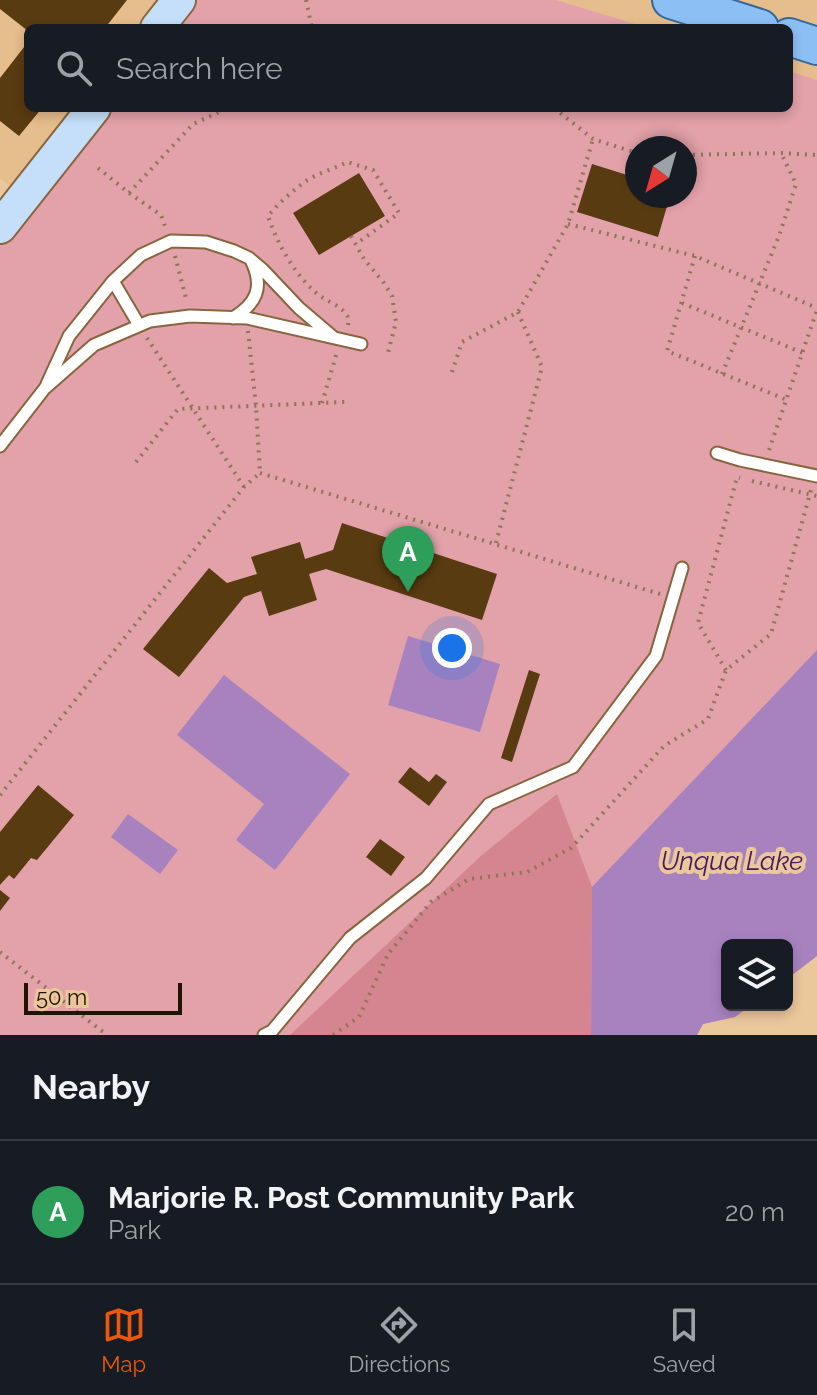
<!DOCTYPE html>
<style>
body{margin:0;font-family:Raleway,sans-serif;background:#20242c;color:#f1f3f6}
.controls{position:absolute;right:24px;bottom:24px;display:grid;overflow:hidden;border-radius:12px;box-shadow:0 4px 12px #0003}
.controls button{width:72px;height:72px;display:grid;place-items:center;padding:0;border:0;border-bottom:2px solid #363941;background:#171b24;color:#f1f3f6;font:40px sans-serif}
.compass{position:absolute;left:625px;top:136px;width:72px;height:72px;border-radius:50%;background:#171b24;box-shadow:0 4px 12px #0003;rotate:217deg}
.scale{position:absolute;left:24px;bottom:20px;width:158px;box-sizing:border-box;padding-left:8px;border:4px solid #201404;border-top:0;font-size:22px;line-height:28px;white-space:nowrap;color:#201404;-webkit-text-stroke:6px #ebc79c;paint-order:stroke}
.you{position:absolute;left:452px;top:648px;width:28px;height:28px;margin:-20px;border:6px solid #fff;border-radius:50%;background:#1a73e8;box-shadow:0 0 0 12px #1a73e833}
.badge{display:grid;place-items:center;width:52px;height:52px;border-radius:50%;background:#ea580c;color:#fff;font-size:26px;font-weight:700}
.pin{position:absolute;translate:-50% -66px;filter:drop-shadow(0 2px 4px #0008)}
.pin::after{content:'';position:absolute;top:42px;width:28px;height:24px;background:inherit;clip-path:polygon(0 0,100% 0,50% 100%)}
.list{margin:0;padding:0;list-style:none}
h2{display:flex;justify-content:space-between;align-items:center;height:104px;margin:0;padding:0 32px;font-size:34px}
h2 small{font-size:26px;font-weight:400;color:#9ea1a6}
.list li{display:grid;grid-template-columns:52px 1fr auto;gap:24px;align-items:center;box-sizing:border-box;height:144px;padding:0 32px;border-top:2px solid #363941}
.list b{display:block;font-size:30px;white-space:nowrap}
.list p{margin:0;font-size:26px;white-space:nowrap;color:#9ea1a6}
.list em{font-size:26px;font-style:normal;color:#9ea1a6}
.icon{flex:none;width:44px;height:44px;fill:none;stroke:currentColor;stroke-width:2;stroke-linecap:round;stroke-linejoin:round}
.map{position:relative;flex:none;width:817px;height:1035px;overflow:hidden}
.search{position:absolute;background:#171b24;box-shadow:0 4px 12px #0003;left:24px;right:24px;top:24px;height:88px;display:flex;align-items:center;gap:20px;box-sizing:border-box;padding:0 28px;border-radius:12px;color:#9ea1a6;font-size:30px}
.sheet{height:248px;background:#171b24}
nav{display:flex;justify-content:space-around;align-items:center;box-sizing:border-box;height:112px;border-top:2px solid #363941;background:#171b24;font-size:22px;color:#9ea1a6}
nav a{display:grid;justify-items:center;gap:4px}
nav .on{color:#ea580c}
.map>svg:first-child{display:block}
.built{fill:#e6bd8c}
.green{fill:#e3a1a9;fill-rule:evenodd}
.forest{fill:#d4858f}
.water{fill:#a882bf}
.building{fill:#593b11}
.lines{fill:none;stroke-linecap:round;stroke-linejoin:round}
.lane-casing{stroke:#87663e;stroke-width:15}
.secondary-casing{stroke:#87663e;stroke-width:36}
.primary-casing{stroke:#34689b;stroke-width:40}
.path{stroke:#8e7557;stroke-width:4;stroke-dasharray:2 6;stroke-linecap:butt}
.lane{stroke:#fff;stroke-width:11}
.secondary{stroke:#c5dffa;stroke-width:32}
.primary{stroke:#8cbff4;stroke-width:36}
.labels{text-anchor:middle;stroke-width:8;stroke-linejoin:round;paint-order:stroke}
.water-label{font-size:26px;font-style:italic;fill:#481761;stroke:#ebc79c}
</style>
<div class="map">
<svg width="817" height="1035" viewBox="0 0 817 1035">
<rect width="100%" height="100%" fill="#ebc79c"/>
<path class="built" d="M0 0H189L167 28H28V108H104L30 202 0 178Z
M554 0H817V80L789 71V28H646Z"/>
<path class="green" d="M189 0H556L648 28H167Z
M789 71 817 80V956L787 979V945H727V1005H751L735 1017 703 1024 697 1035H0V240L104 108H789ZM637 148H685V196H637Z"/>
<path class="forest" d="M557 794 592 887 591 1035H290L482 855Z"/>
<path class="water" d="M408 636 500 664 480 732 388 705Z
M817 650V956L787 979V945H727V1005H751L735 1017 703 1024 697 1035H591L592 887Z
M224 675 350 774 275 870 236 840 264 804 177 735Z
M128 814 178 850 160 874 111 837Z"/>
<path class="building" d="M0 0H127L105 28H28V31L0 9Z
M28 42V108H42L19 136 0 121V78Z
M592 164 637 178V196H670L658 237 577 212Z
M359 173 385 216 319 255 293 213Z
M342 523 497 574 482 620 326 569 309 574 317 600 269 616 261 591 244 597 179 677 143 649 209 568 227 583 257 574 251 557 300 542 305 559 333 550Z
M529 670 540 674 512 762 501 758Z
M410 767 429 782 436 774 447 782 429 806 398 782Z
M38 785 74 815 37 860 31 858 14 879 9 875 0 885V832Z
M380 839 405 857 391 876 366 857Z
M0 890 10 898 0 911Z"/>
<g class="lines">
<g class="lane-casing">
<path id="lane" d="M113 281 139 325
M233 318C256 304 264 288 252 262
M47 384 69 336 113 281 141 255 171 241 206 242 234 251 249 258 263 270 299 308 333 337
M0 446 45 388 94 345 150 321 190 316 247 318 361 344
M717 453 740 460 817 476
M264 1035 272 1031 350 938 426 878 489 804 573 767 656 656 682 568"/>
</g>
<g class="secondary-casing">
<path id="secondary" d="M157 28 179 0
M0 227 94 108"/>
</g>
<g class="primary-casing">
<path id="primary" d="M671 0 760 28
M789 37 817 46"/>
</g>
<path class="path" d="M306 0 312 28
M554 108 593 139 637 153
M685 155 781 153 817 155
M98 168 129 193 161 215 166 229
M129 193 193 124 228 108
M568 224 695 256 817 308
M351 236 364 259 384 283 392 296 396 322 388 353
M175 256 187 302
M695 256 667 351 787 400
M682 303 803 353
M348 325 349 319C343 305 326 302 315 292 293 272 277 243 268 216 279 203 292 191 306 181 318 173 334 169 347 162L373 170 399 213 356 244
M248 331 256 406 260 473
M147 338 244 487
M452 372 462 342 518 312 568 224 593 139
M722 374 779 236 796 184 781 153
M322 403 337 352
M769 450 817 310
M136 462 178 409 345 402
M260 473 660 594
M752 481 817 496
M496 543 542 367 518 312
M726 670 698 623 737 477 740 478
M0 795 244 487 260 473
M0 952 107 1035
M333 1035 359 1017 388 954 431 902 469 879 527 872 571 848 664 746 708 719 726 670 771 634 811 490"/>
<use href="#lane" class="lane"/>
<use href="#secondary" class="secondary"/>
<use href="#primary" class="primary"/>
</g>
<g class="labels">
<g class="water-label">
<text x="732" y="870">Unqua Lake</text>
</g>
</g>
</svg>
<div class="controls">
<button><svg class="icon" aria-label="layers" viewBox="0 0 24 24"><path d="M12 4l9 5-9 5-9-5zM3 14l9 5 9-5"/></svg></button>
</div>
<svg class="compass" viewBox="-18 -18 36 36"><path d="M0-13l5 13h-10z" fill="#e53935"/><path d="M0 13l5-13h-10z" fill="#9ea1a6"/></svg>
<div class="scale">50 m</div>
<div class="you"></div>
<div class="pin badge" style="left:408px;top:592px;background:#2e9e5b">A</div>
<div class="search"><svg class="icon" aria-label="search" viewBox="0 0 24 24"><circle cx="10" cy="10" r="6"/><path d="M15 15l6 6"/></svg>Search here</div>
</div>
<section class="sheet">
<h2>Nearby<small></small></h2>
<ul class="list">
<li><span class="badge" style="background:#2e9e5b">A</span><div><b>Marjorie R. Post Community Park</b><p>Park</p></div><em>20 m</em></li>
</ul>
</section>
<nav>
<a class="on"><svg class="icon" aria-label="map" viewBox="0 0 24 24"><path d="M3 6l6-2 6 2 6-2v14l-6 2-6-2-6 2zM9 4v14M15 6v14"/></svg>Map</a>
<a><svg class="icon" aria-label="directions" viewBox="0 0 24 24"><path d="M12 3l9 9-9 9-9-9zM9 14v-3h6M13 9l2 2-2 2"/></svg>Directions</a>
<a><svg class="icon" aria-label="saved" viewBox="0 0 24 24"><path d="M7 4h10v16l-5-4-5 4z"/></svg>Saved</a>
</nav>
